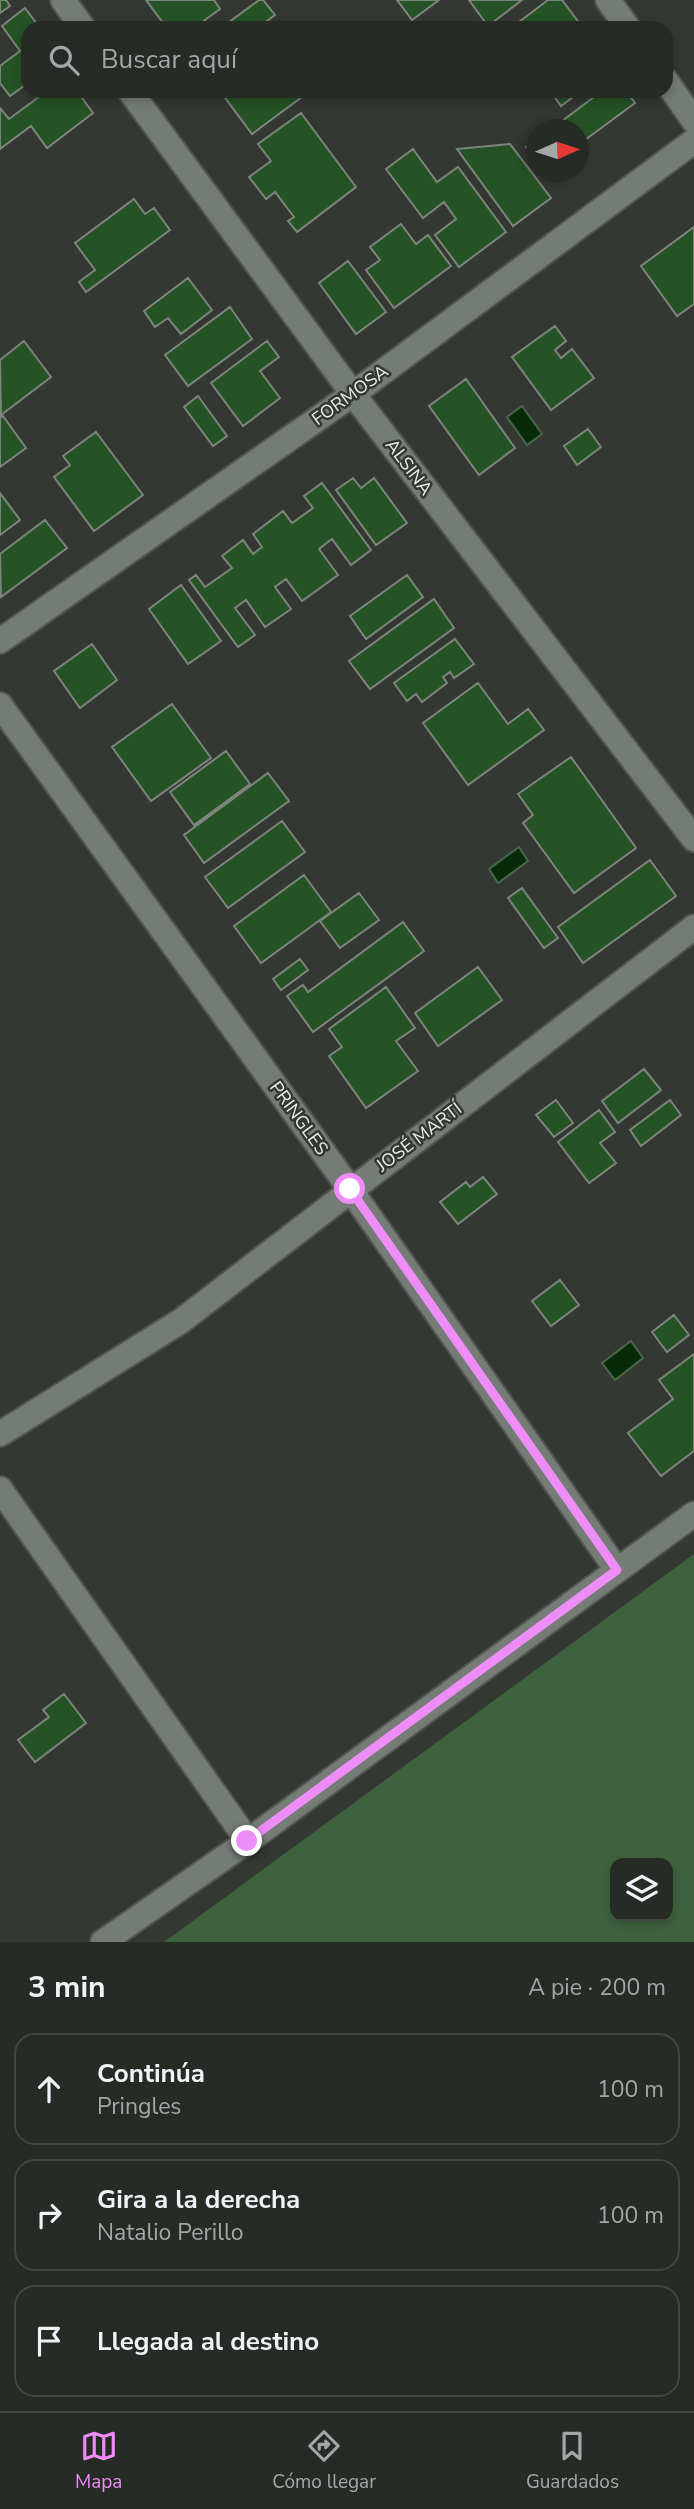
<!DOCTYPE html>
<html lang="es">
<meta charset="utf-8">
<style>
body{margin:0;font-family:"Nunito Sans",sans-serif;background:#323732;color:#f1f3f6}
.controls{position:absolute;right:21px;bottom:21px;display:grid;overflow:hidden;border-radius:14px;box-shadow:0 4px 10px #0003}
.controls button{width:63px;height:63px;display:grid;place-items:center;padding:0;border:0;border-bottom:2px solid #424743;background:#262b26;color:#f1f3f6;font:35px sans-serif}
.compass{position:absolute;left:526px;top:119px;width:63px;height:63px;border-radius:50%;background:#262b26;box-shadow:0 4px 10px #0003;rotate:87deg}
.stop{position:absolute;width:21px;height:21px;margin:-16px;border:5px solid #ee8cf8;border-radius:50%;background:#fff}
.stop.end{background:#ee8cf8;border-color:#fff;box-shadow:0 2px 7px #0008}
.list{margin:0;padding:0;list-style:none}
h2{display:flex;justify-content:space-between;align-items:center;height:91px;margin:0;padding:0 28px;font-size:30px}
h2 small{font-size:23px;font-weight:400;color:#a4a7a7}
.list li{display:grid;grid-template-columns:46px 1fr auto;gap:21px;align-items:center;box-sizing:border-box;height:112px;margin:0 14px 14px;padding:0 14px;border:2px solid #424743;border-radius:21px}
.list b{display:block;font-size:26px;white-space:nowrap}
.list p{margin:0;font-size:23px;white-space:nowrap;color:#a4a7a7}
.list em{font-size:23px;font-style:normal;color:#a4a7a7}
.icon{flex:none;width:38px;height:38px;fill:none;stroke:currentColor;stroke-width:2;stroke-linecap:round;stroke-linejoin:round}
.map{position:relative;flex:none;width:694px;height:1942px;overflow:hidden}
.search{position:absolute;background:#262b26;box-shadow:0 4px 10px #0003;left:21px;right:21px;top:21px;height:77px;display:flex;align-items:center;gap:18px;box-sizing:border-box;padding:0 24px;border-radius:21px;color:#a4a7a7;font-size:26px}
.sheet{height:469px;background:#262b26}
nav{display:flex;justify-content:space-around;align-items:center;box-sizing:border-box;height:98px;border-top:2px solid #424743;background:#262b26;font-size:19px;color:#a4a7a7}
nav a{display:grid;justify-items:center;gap:4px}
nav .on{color:#ee8cf8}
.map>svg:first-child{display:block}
.green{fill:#3f623e;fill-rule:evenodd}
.water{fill:#072b08;stroke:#4b664c;stroke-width:2}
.building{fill:#255325;stroke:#7d847c;stroke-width:2}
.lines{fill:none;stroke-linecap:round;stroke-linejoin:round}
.minor-casing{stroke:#515650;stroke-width:28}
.minor{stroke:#757c75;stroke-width:24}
.route{stroke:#ee8cf8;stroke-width:9}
.labels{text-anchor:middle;stroke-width:5;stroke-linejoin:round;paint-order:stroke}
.street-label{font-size:18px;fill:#ebeeea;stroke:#333932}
</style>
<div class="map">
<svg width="694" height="1942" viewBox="0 0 694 1942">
<rect width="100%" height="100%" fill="#333932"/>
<path class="green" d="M694 1554V1942H164ZM615 1863H668V1916H615Z"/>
<path class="water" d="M522 406 542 434 527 445 507 417Z
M519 847 528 861 498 883 489 869Z
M631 1341 643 1358 615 1380 602 1363Z"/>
<path class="building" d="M0 0H6L10 6 0 13Z
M146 0H214L220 9 198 25 200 28H156L163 23Z
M259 0H263L275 15 263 24 266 28H221Z
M397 0H439L412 20Z
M469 0H522L488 26Z
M548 0H562L583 28H511Z
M25 8 40 28H28V83L10 96 0 83V66L20 51 2 26Z
M47 91H77L93 113 47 148 31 126 0 149V108L9 119Z
M220 91H310L252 134Z
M550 91H581L561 106Z
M602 91H626L635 103 578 145V130H550Z
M301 113 356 187 297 232 288 221 294 217 275 192 266 199 249 177 271 161 258 144Z
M536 140V160L526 147Z
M510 144 551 198 513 226 457 149Z
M413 149 437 182 458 167 506 232 459 267 435 235 456 219 444 202 423 218 386 169Z
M134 199 145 214 154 208 170 230 86 292 79 282 95 270 75 243Z
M401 224 416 244 428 235 451 266 394 308 366 270 380 260 370 247Z
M694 227V304L677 316 641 266Z
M348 261 386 312 356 334 319 283Z
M188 278 212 310 181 334 168 318 155 327 144 311Z
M230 307 252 339 188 386 165 355Z
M555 326 566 341 555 350 561 358 572 349 594 378 551 410 512 357Z
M24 341 51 377 1 415 0 360Z
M267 341 279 357 260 371 280 398 243 426 211 383Z
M466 379 515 448 479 475 429 406Z
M198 396 227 436 213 446 184 407Z
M3 416 26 448 0 467V418Z
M588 429 601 447 577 465 564 446Z
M96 432 143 495 94 531 54 477 70 465 63 456Z
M353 478 361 488 374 478 407 523 376 545 336 490Z
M322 483 371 550 351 565 332 539 319 549 338 575 302 601 286 579 275 587 291 609 265 627 246 600 235 608 255 635 238 647 189 580 196 575 205 587 232 568 222 556 243 540 253 554 262 547 253 534 283 511 292 523 313 508 304 496Z
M0 493 20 520 0 535Z
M45 520 67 548 1 597 0 554Z
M407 575 423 597 366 639 350 616Z
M181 585 221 641 188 664 149 609Z
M434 599 454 628 370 689 349 661Z
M455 639 474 664 454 678 450 672 443 677 447 683 422 702 416 694 407 701 394 683Z
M92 644 117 680 80 708 54 671Z
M478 683 508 724 528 709 544 730 468 785 423 723Z
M172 704 211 758 151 801 112 747Z
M226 751 250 784 194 825 170 792Z
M571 757 636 848 574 893 523 823 533 815 518 794Z
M268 773 289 801 204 863 184 835Z
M282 821 305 852 228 908 205 877Z
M650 860 676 896 583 963 558 927Z
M304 875 331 912 261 963 234 926Z
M522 888 558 938 544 948 508 898Z
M359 893 379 920 340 948 320 921Z
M403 922 424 951 313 1032 287 996 303 985 308 992Z
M300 959 308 970 281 990 273 979Z
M478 967 502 1000 438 1046 415 1013Z
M386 987 415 1028 396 1041 418 1071 366 1108 329 1056 342 1047 329 1029Z
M644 1069 661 1090 618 1123 602 1101Z
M556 1100 573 1123 554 1137 536 1115Z
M670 1100 681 1115 641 1146 630 1130Z
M599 1110 615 1132 600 1143 616 1163 589 1183 558 1142Z
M483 1177 497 1194 458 1224 440 1202 466 1182 470 1187Z
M560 1280 579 1305 551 1326 532 1301Z
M674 1315 689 1335 667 1352 652 1332Z
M694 1354V1451L661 1476 628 1433 673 1399 659 1380Z
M64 1694 86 1723 35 1762 18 1740 49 1717 43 1710Z"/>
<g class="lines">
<g class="minor-casing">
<path id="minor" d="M63 0 83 28
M608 0 628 28
M666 81 694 121
M130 91 353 394 694 839
M0 641 353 394 694 141
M0 705 350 1189 617 1570
M0 1434 181 1321 694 927
M0 1489 248 1841
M103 1942 248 1841 694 1514"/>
</g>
<use href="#minor" class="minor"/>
</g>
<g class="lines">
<path class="route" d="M247 1841 617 1570 350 1189"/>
</g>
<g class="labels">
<g class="street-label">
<text transform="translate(350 395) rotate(-36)" y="6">FORMOSA</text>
<text transform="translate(409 467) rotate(53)" y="6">ALSINA</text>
<text transform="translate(299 1118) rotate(54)" y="6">PRINGLES</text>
<text transform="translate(419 1137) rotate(-37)" y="6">JOSÉ MARTÍ</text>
</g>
</g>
</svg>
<div class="controls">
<button><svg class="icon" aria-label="layers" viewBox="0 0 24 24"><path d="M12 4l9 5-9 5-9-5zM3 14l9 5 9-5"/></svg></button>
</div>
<svg class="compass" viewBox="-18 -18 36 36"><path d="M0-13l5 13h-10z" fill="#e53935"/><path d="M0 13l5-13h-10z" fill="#a4a7a7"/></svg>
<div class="stop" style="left:350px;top:1189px"></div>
<div class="stop end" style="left:247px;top:1841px"></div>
<div class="search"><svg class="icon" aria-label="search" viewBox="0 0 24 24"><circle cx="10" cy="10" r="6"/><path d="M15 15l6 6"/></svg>Buscar aquí</div>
</div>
<section class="sheet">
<h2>3 min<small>A pie · 200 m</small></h2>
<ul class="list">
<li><svg class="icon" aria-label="ahead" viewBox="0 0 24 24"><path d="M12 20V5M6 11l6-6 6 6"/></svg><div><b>Continúa</b><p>Pringles</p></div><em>100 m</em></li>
<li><svg class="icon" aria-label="right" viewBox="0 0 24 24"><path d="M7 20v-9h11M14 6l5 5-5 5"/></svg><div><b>Gira a la derecha</b><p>Natalio Perillo</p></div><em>100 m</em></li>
<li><svg class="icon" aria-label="arrive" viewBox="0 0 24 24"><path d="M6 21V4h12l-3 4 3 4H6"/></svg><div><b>Llegada al destino</b></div></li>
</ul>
</section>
<nav>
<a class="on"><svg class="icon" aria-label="map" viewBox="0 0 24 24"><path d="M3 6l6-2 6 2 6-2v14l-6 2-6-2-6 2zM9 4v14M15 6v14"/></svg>Mapa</a>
<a><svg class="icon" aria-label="directions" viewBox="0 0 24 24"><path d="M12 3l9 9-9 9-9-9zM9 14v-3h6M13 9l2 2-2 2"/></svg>Cómo llegar</a>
<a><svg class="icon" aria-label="saved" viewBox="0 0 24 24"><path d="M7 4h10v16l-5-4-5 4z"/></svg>Guardados</a>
</nav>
